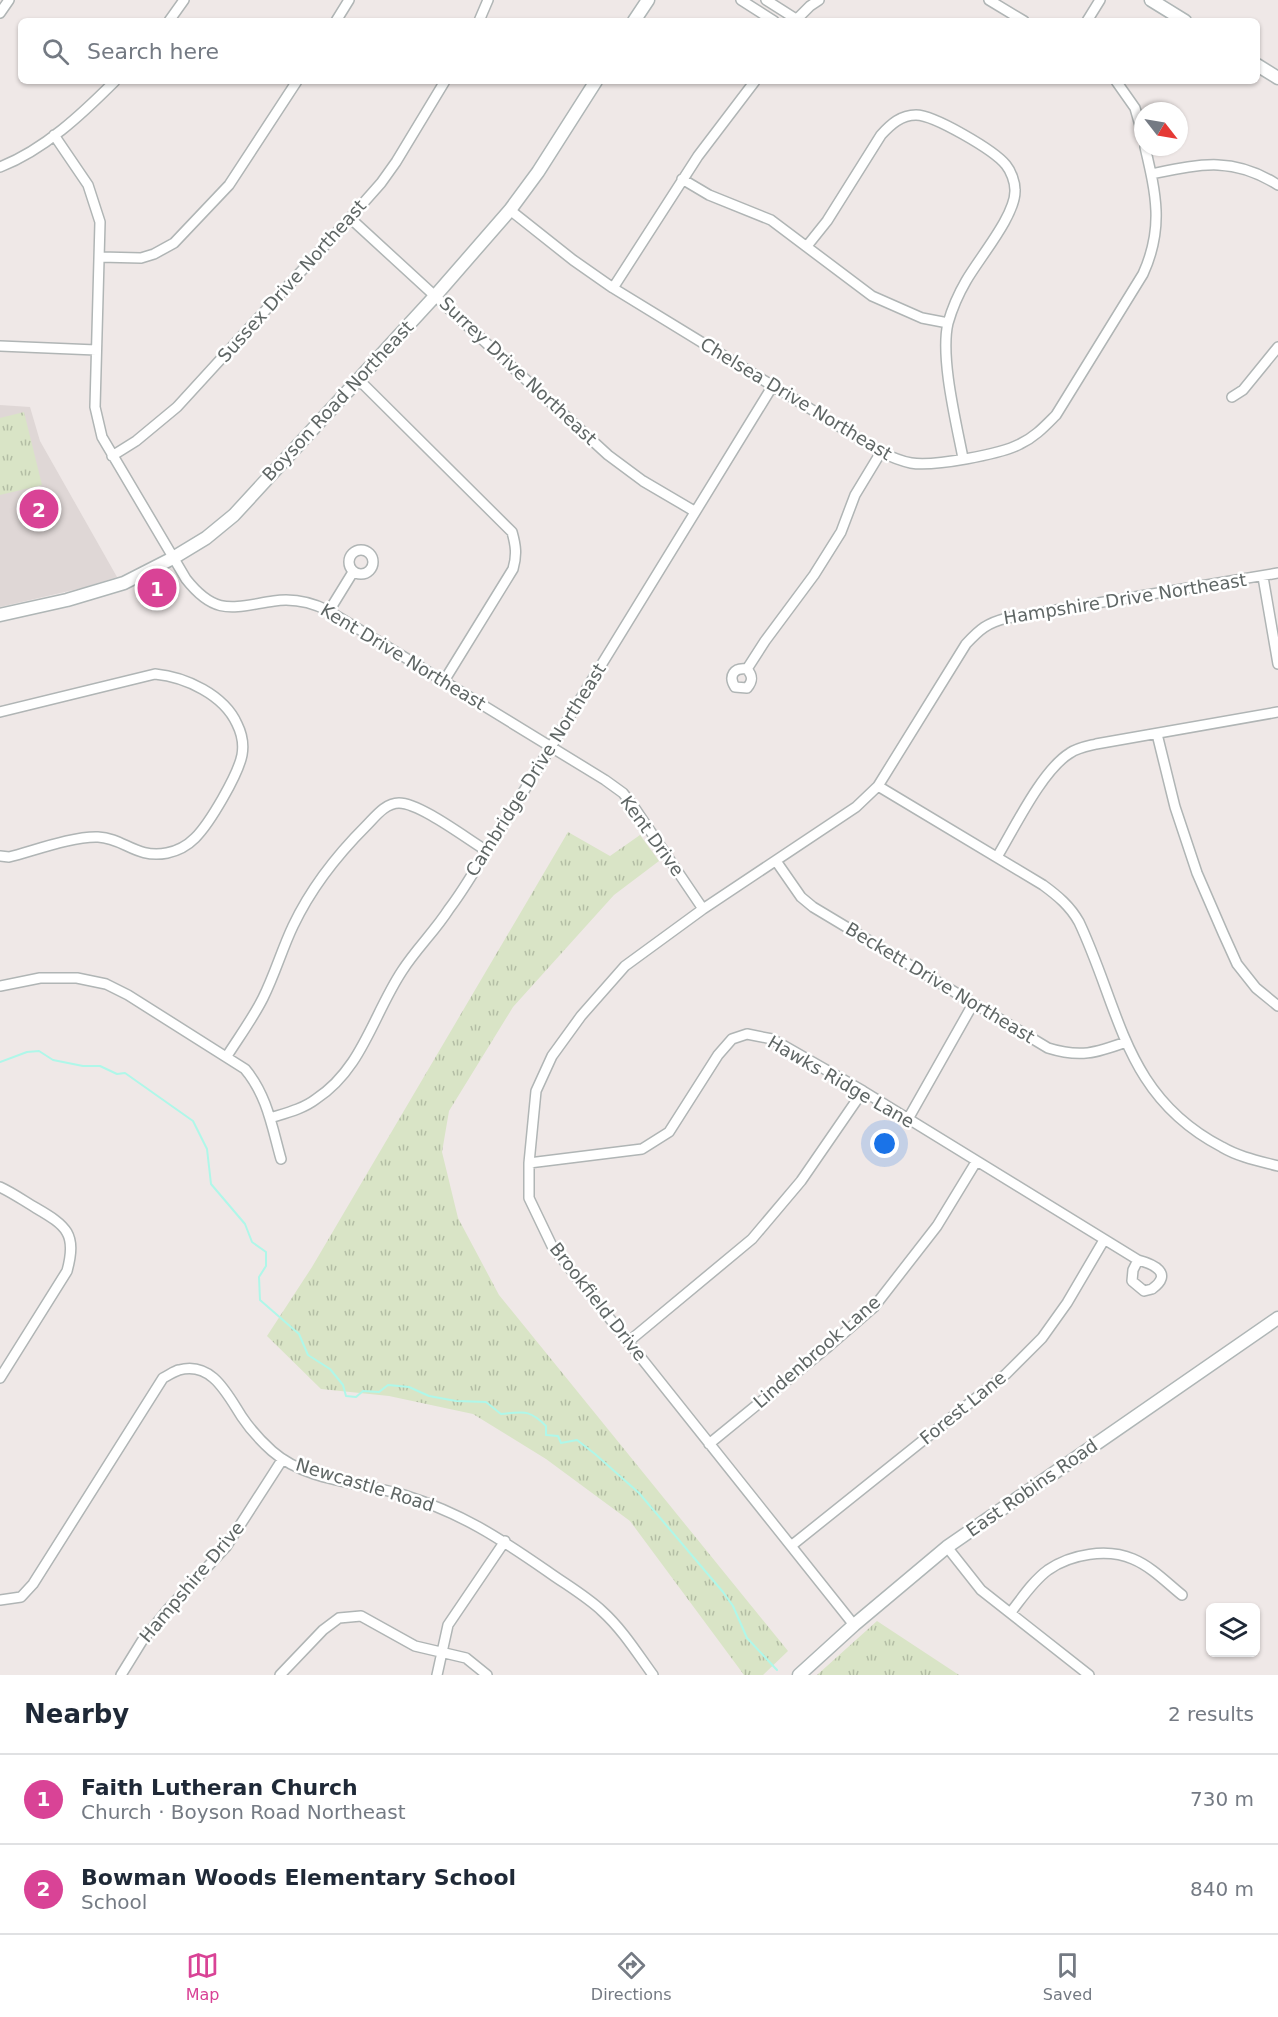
<!DOCTYPE html>
<meta charset="utf-8">
<style>
body{margin:0;font-family:"DejaVu Sans",sans-serif;background:#f6f6f7;color:#1f2937}
.controls{position:absolute;right:18px;bottom:18px;display:grid;overflow:hidden;border-radius:9px;box-shadow:0 2px 4px #0004}
.controls button{width:54px;height:54px;display:grid;place-items:center;padding:0;border:0;border-bottom:2px solid #e0e1e3;background:#fff;color:#1f2937;font:30px sans-serif}
.compass{position:absolute;left:1134px;top:102px;width:54px;height:54px;border-radius:50%;background:#fff;box-shadow:0 2px 4px #0004;rotate:121deg}
.you{position:absolute;left:885px;top:1144px;width:21px;height:21px;margin:-15px;border:4px solid #fff;border-radius:50%;background:#1a73e8;box-shadow:0 0 0 9px #1a73e833}
.badge{display:grid;place-items:center;width:39px;height:39px;border-radius:50%;background:#d94396;color:#fff;font-size:20px;font-weight:700}
.pin{position:absolute;translate:-50% -50%;border:3px solid #fff;box-shadow:0 2px 6px #0006}
.list{margin:0;padding:0;list-style:none}
h2{display:flex;justify-content:space-between;align-items:center;height:78px;margin:0;padding:0 24px;font-size:26px}
h2 small{font-size:20px;font-weight:400;color:#747a83}
.list li{display:grid;grid-template-columns:39px 1fr auto;gap:18px;align-items:center;box-sizing:border-box;height:90px;padding:0 24px;border-top:2px solid #e0e1e3}
.list b{display:block;font-size:22px;white-space:nowrap}
.list p{margin:0;font-size:20px;white-space:nowrap;color:#747a83}
.list em{font-size:20px;font-style:normal;color:#747a83}
.icon{flex:none;width:33px;height:33px;fill:none;stroke:currentColor;stroke-width:2;stroke-linecap:round;stroke-linejoin:round}
.map{position:relative;flex:none;width:1278px;height:1675px;overflow:hidden}
.search{position:absolute;background:#fff;box-shadow:0 2px 4px #0004;left:18px;right:18px;top:18px;height:66px;display:flex;align-items:center;gap:15px;box-sizing:border-box;padding:0 21px;border-radius:9px;color:#747a83;font-size:22px}
.sheet{height:258px;background:#fff}
nav{display:flex;justify-content:space-around;align-items:center;box-sizing:border-box;height:84px;border-top:2px solid #e0e1e3;background:#fff;font-size:16px;color:#747a83}
nav a{display:grid;justify-items:center;gap:3px}
nav .on{color:#d94396}
.map>svg:first-child{display:block}
.education{fill:#dfd7d6}
.park{fill:url(#park-tufts)}
.lines{fill:none;stroke-linecap:round;stroke-linejoin:round}
.stream{stroke:#aff7e9;stroke-width:2}
.street-casing{stroke:#b0b5b5;stroke-width:12}
.secondary-casing{stroke:#afb6b6;stroke-width:15}
.street{stroke:#fff;stroke-width:9}
.secondary{stroke:#fff;stroke-width:12}
.labels{text-anchor:middle;stroke-width:5;stroke-linejoin:round;paint-order:stroke}
.street-label{font-size:18px;fill:#5f6665;stroke:#fff}
</style>
<div class="map">
<svg width="1278" height="1675" viewBox="0 0 1278 1675">
<defs>
<pattern id="park-tufts" width="24" height="20" patternUnits="userSpaceOnUse" patternTransform="scale(1.5)"><rect width="24" height="20" fill="#d9e4c6"/><path d="M3 7l-1-3M5 7V3M7 7l1-3M15 17l-1-3M17 17v-4M19 17l1-3" fill="none" stroke="#b3bda4"/></pattern>
</defs>
<rect width="100%" height="100%" fill="#efe8e7"/>
<path class="education" d="M0 405 30 407 40 441 117 577 82 588 0 607Z"/>
<path class="park" d="M24 412 42 485 0 495V418Z
M568 832 610 856 640 835 659 861 614 895 513 1007 449 1111 442 1152 458 1218 499 1295 788 1651 763 1675H744L630 1521 546 1459 473 1414 389 1396 321 1389 267 1336 312 1267Z
M877 1621 959 1675H817Z"/>
<g class="lines">
<path class="stream" d="M0 1062 27 1052 39 1051 53 1060 83 1066H100L117 1074 125 1073 193 1121 207 1149 211 1184 245 1224 252 1242 266 1252V1266L259 1277 260 1300 299 1334 308 1355 330 1369 343 1385 346 1396 356 1397 363 1391 379 1392 388 1385 409 1387 429 1396 456 1401 486 1402 501 1414C524 1412 529 1409 546 1426V1435L558 1436 561 1443 577 1440 595 1454 639 1493 723 1592 733 1606 747 1638 777 1670"/>
<g class="street-casing">
<path id="street" d="M741 0 774 21
M766 0 796 19
M989 0 1024 21
M0 13 9 0
M169 21 184 0
M336 21 349 0
M479 21 488 0
M795 21 810 6 819 0
M1087 21 1100 0
M1116 81 1135 108 1143 136
M54 135 88 185 100 222 95 407 102 437 186 579C216 617 233 607 274 601 294 598 311 602 329 611L605 780 623 793 634 807 703 909
M0 167C44 150 82 114 115 81
M1151 174C1200 164 1233 156 1278 185
M682 179 709 195 771 220 872 296 922 318 948 323
M510 210 573 260 613 288 881 452C891 457 901 461 911 463 933 467 1001 454 1020 444 1035 437 1045 426 1056 415L1143 274C1164 228 1156 194 1145 147
M350 218 608 455 643 481 694 511
M807 246 827 221 881 135C891 124 901 115 916 115 934 115 994 150 1006 165 1011 171 1015 182 1015 190 1016 215 979 258 966 281 959 293 952 309 948 323 940 357 956 422 963 458
M100 257 141 258 154 254 174 243 229 185 297 81
M613 288 698 156 755 81
M0 346 96 350
M358 379 512 532C516 546 517 555 513 569L444 681
M1232 397 1243 390 1278 347
M112 456 136 441 177 407 350 218 381 183 396 162 445 81
M349 562a12 12 0 1 1 24 0a12 12 0 1 1-24 0Z
M1263 577 1278 664
M329 611 353 572
M747 669C753 676 753 681 747 688L735 687C728 676 734 667 747 669L765 641 814 575 841 532 855 495 881 452
M0 712 155 674C186 677 224 695 237 724 242 734 244 744 242 755 238 775 210 823 195 838 188 845 177 851 167 853 136 859 124 838 98 837 73 836 33 851 9 857L0 856
M1157 734 1175 807 1197 873 1223 933 1237 964 1256 988 1278 1006
M878 786 1043 885C1058 896 1070 906 1079 922 1121 1011 1124 1096 1222 1147 1239 1157 1259 1161 1278 1166
M997 857C1014 829 1042 770 1070 753 1077 748 1088 746 1096 744L1278 712
M776 861 801 897 813 907 1048 1048C1080 1058 1096 1053 1126 1042
M0 986 40 978H77L106 984 128 995 245 1069C267 1095 272 1127 281 1159
M227 1056C239 1037 253 1018 263 998 275 974 282 949 293 926 311 888 336 856 366 826 375 817 385 803 399 803 420 803 467 839 487 851
M270 1118C286 1113 303 1109 316 1099 362 1069 373 1015 402 971 416 949 435 931 449 909 463 891 474 871 487 851L772 387
M908 1119 973 1004
M529 1163 642 1149 669 1132 718 1055 732 1039 747 1034 772 1039 863 1091 1138 1260 1133 1270 1132 1281 1144 1291 1152 1289C1174 1273 1153 1264 1138 1260
M0 1187C13 1193 24 1201 36 1208 67 1226 77 1234 67 1271L0 1378
M628 1342 752 1239 801 1181 863 1091
M709 1444 829 1346 874 1307 937 1226 976 1162
M791 1546 1006 1374 1042 1338 1067 1303 1104 1240
M947 1547 981 1590 1089 1675
M0 1600 21 1597 33 1584 163 1378C168 1376 174 1371 179 1370 212 1361 227 1394 242 1417 250 1429 261 1441 272 1451 307 1482 361 1482 404 1495 461 1513 498 1537 547 1571 565 1584 586 1596 602 1611 622 1629 637 1653 653 1675
M1011 1612C1022 1598 1033 1581 1048 1570 1071 1554 1107 1548 1133 1559 1152 1567 1167 1583 1182 1595
M854 1625 552 1246 529 1198V1163L536 1091 552 1056 581 1016 625 966 703 909 856 807 878 786 966 644C980 629 987 623 1007 618L1278 573
M121 1675 142 1641 169 1608 226 1547 282 1460
M280 1675 323 1630 339 1618 361 1616 415 1646 466 1658 487 1675
M437 1675 448 1625 505 1541"/>
</g>
<g class="secondary-casing">
<path id="secondary" d="M1151 0 1185 21
M634 21 648 0
M1257 65 1278 78
M0 615 67 600 124 583 173 558 206 538 234 515 436 295 510 210 538 172 596 81
M799 1675 854 1625 947 1547 1278 1318"/>
</g>
<use href="#street" class="street"/>
<use href="#secondary" class="secondary"/>
</g>
<g class="labels">
<g class="street-label">
<text transform="translate(292 281) rotate(-48)" y="6">Sussex Drive Northeast</text>
<text transform="translate(518 371) rotate(43)" y="6">Surrey Drive Northeast</text>
<text transform="translate(796 399) rotate(31)" y="6">Chelsea Drive Northeast</text>
<text transform="translate(338 401) rotate(-47)" y="6">Boyson Road Northeast</text>
<text transform="translate(1125 599) rotate(-9)" y="6">Hampshire Drive Northeast</text>
<text transform="translate(403 657) rotate(31)" y="6">Kent Drive Northeast</text>
<text transform="translate(536 770) rotate(-58)" y="6">Cambridge Drive Northeast</text>
<text transform="translate(652 836) rotate(54)" y="6">Kent Drive</text>
<text transform="translate(940 983) rotate(31)" y="6">Beckett Drive Northeast</text>
<text transform="translate(841 1082) rotate(30)" y="6">Hawks Ridge Lane</text>
<text transform="translate(598 1302) rotate(52)" y="6">Brookfield Drive</text>
<text transform="translate(817 1352) rotate(-41)" y="6">Lindenbrook Lane</text>
<text transform="translate(963 1408) rotate(-39)" y="6">Forest Lane</text>
<text transform="translate(365 1485) rotate(17)" y="6">Newcastle Road</text>
<text transform="translate(1032 1488) rotate(-35)" y="6">East Robins Road</text>
<text transform="translate(192 1582) rotate(-50)" y="6">Hampshire Drive</text>
</g>
</g>
</svg>
<div class="controls">
<button><svg class="icon" aria-label="layers" viewBox="0 0 24 24"><path d="M12 4l9 5-9 5-9-5zM3 14l9 5 9-5"/></svg></button>
</div>
<svg class="compass" viewBox="-18 -18 36 36"><path d="M0-13l5 13h-10z" fill="#e53935"/><path d="M0 13l5-13h-10z" fill="#747a83"/></svg>
<div class="you"></div>
<div class="pin badge" style="left:157px;top:588px">1</div>
<div class="pin badge" style="left:39px;top:509px">2</div>
<div class="search"><svg class="icon" aria-label="search" viewBox="0 0 24 24"><circle cx="10" cy="10" r="6"/><path d="M15 15l6 6"/></svg>Search here</div>
</div>
<section class="sheet">
<h2>Nearby<small>2 results</small></h2>
<ul class="list">
<li><span class="badge">1</span><div><b>Faith Lutheran Church</b><p>Church · Boyson Road Northeast</p></div><em>730 m</em></li>
<li><span class="badge">2</span><div><b>Bowman Woods Elementary School</b><p>School</p></div><em>840 m</em></li>
</ul>
</section>
<nav>
<a class="on"><svg class="icon" aria-label="map" viewBox="0 0 24 24"><path d="M3 6l6-2 6 2 6-2v14l-6 2-6-2-6 2zM9 4v14M15 6v14"/></svg>Map</a>
<a><svg class="icon" aria-label="directions" viewBox="0 0 24 24"><path d="M12 3l9 9-9 9-9-9zM9 14v-3h6M13 9l2 2-2 2"/></svg>Directions</a>
<a><svg class="icon" aria-label="saved" viewBox="0 0 24 24"><path d="M7 4h10v16l-5-4-5 4z"/></svg>Saved</a>
</nav>
